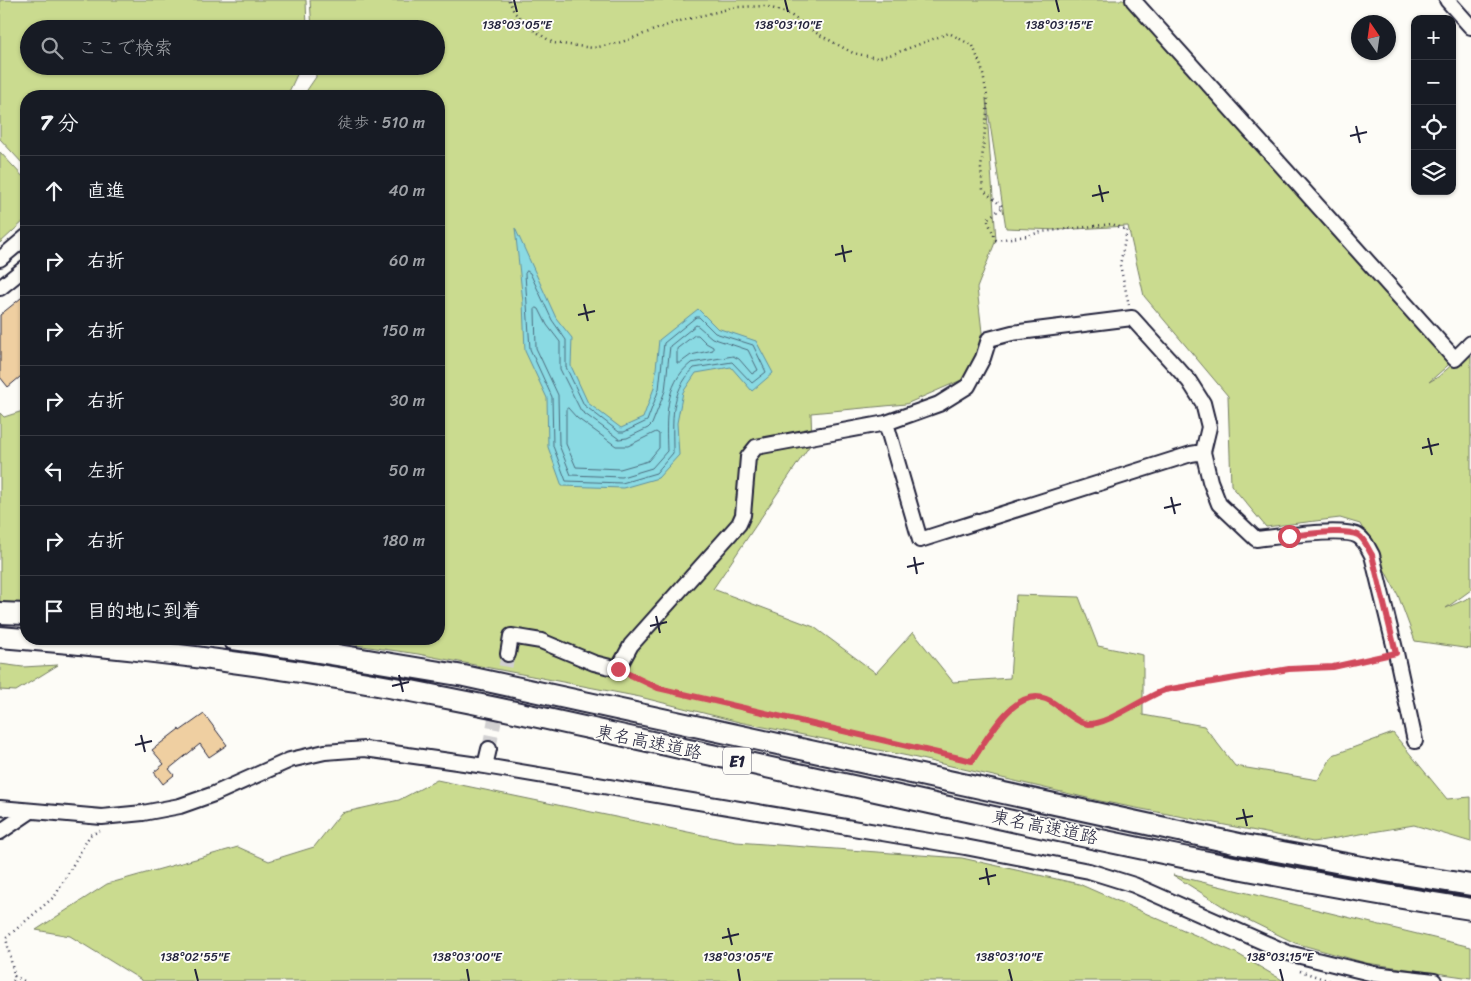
<!DOCTYPE html>
<html lang="ja">
<meta charset="utf-8">
<style>
body{margin:0;font-family:Sriracha,"Klee One",sans-serif;background:#242831;color:#f1f3f6}
.controls{position:absolute;right:15px;top:15px;display:grid;overflow:hidden;border-radius:10px;box-shadow:0 1px 4px #0004}
.controls button{width:45px;height:45px;display:grid;place-items:center;padding:0;border:0;border-bottom:1px solid #363941;background:#171b24;color:#f1f3f6;font:25px sans-serif}
.compass{position:absolute;left:1351px;top:15px;width:45px;height:45px;border-radius:50%;background:#171b24;box-shadow:0 1px 4px #0004;rotate:347deg}
.stop{position:absolute;width:15px;height:15px;margin:-11px;border:4px solid #d1495b;border-radius:50%;background:#fff}
.stop.end{background:#d1495b;border-color:#fff;box-shadow:0 1px 5px #0008}
.list{margin:0;padding:0;list-style:none}
h2{display:flex;justify-content:space-between;align-items:center;height:65px;margin:0;padding:0 20px;font-size:21px}
h2 small{font-size:16px;font-weight:400;color:#9ea1a6}
.list li{display:grid;grid-template-columns:32px 1fr auto;gap:15px;align-items:center;box-sizing:border-box;height:70px;padding:0 20px;border-top:1px solid #363941}
.list b{display:block;font-size:19px;white-space:nowrap}
.list em{font-size:16px;font-style:normal;color:#9ea1a6}
.icon{flex:none;width:28px;height:28px;fill:none;stroke:currentColor;stroke-width:2;stroke-linecap:round;stroke-linejoin:round}
.map{position:relative;flex:none;width:1471px;height:981px;overflow:hidden}
.search{position:absolute;background:#171b24;box-shadow:0 1px 4px #0004;left:20px;top:20px;width:425px;height:55px;display:flex;align-items:center;gap:12px;box-sizing:border-box;padding:0 18px;border-radius:28px;color:#9ea1a6;font-size:19px}
.panel{position:absolute;background:#171b24;box-shadow:0 1px 4px #0004;left:20px;top:90px;width:425px;height:555px;border-radius:20px}
.map>svg:first-child{display:block}
.green{fill:#cadb8f;stroke:#767e65}
.water{fill:#8adae3;stroke:#6090a0}
.lines{fill:none;stroke-linecap:round;stroke-linejoin:round}
.shore{stroke:#4c6c7e;stroke-width:1}
.building{fill:#efcfa1;stroke:#22223b}
.minor-tunnel{stroke:#d1d0d1;stroke-width:14;stroke-dasharray:14 7;stroke-linecap:butt}
.minor-casing{stroke:#22223b;stroke-width:18}
.highway-casing{stroke:#22223b;stroke-width:24}
.path{stroke:#22223b;stroke-width:2.5;stroke-dasharray:1 4;stroke-linecap:butt}
.minor{stroke:#fdfcf7;stroke-width:14}
.highway{stroke:#fdfcf7;stroke-width:20}
.route{stroke:#d1495b;stroke-width:6}
.ticks{fill:none;stroke:#22223b;stroke-width:2}
.labels{text-anchor:middle;stroke-width:4;stroke-linejoin:round;paint-order:stroke}
.shield{fill:#fdfcf7;stroke:#646373;stroke-width:1}
.shield-label{font-size:16px;font-weight:bold;fill:#22223b}
.street-label{font-size:18px;fill:#22223b;stroke:#fdfcf7}
.ticks-label{font-size:12px;text-anchor:middle;fill:#22223b;stroke:#fdfcf7;stroke-width:4;stroke-linejoin:round;paint-order:stroke}
</style>
<div class="map">
<svg width="1471" height="981" viewBox="0 0 1471 981">
<rect width="100%" height="100%" fill="#fdfcf7"/>
<filter id="ink" filterUnits="userSpaceOnUse"><feTurbulence type="fractalNoise" baseFrequency=".02" numOctaves="2"/><feDisplacementMap in="SourceGraphic" scale="10" xChannelSelector="R" yChannelSelector="G"/><feConvolveMatrix kernelMatrix="1 2 1 2 8 2 1 2 1" color-interpolation-filters="sRGB"/></filter>
<g filter="url(#ink)">
<path class="green" d="M0 0H306L307 29H29V66H301L287 96H26V163L23 164 0 139Z
M310 0H1133L1455 359 1429 382 1438 377 1471 348V590L1446 608 1471 597V649L1415 641 1398 595 1360 524 1340 518 1266 527 1231 485 1228 396 1144 296 1128 226 1057 230 1006 228 986 98 996 240 977 288 983 341 966 378 906 404 811 413 812 442 713 589 814 627 876 673 913 632 953 682 1010 678 1016 595 1079 597 1098 646 1143 655V715L1204 726 1235 766 1318 780 1333 755 1393 733 1447 799 1471 797V842L1414 825 1313 842 1100 801 908 756 739 722 640 697 418 654 314 639H439V96H303L316 77 315 66H436V29H312Z
M0 152 26 180V219L0 243Z
M26 410V605H0V413L4 417Z
M0 664 23 667 58 665 16 691 0 690Z
M437 780 736 842 962 858 1079 884 1236 953 1284 981H143L70 936 36 930 107 884 238 847 269 861 314 847 341 813 399 800Z
M1173 875 1471 947V978L1366 963 1295 943 1232 912Z"/>
<path class="water" d="M515 228 556 318 572 338 571 366 588 403 621 428 643 418 654 388 659 340 698 309 717 328 756 341 773 373 752 391 731 367 696 373 683 392 677 423 679 455 658 478 623 488 562 486 548 447 547 398 525 351 523 302Z"/>
<g class="lines">
<path class="shore" d="M527 271 530 273 552 320 566 340V367L584 405 619 432H624L647 421 659 389 664 343 696 317H699L715 333 753 345 766 372 752 383 732 362 694 368C669 394 673 420 673 453L656 473 622 483 566 481 553 446 552 397 530 349 525 274Z
M537 308 539 309 547 325 560 342V369L581 411 619 439 627 438 648 428 652 424 665 391 670 346 696 325 698 326 712 338 748 350 758 370 752 374 739 359 733 356 691 363C664 384 666 420 667 451L652 468 622 477 571 475 559 445 558 395 536 348 535 310Z
M695 335H698L706 343 713 347V350L691 355 680 363H677V349Z
M568 408 577 418 616 446H628L656 432 659 434V448L648 461 620 469 576 467 566 444V410Z"/>
</g>
<path class="building" d="M26 294V372L8 387 0 377V315Z
M204 714 227 745 209 757 200 744 169 769 174 775 163 784 154 772 164 764 152 750 179 729 180 731Z"/>
<g class="lines">
<path class="minor-tunnel" d="M489 749 508 654"/>
<g class="minor-casing">
<path id="minor" d="M1133 0 1455 359 1471 343
M1447 0 1471 27
M0 259 26 237
M0 288 26 267
M886 423 920 540 1191 454 1203 452
M508 654 511 636 541 641 594 663 618 669 631 645 739 524 743 515 748 457 756 447 886 423 939 404 968 386 983 358 989 339 1012 333 1132 318 1189 381 1203 403 1209 427 1203 452 1210 481 1219 504 1256 539C1277 537 1343 527 1358 536 1365 540 1368 548 1372 555L1396 653 1415 741
M485 766 489 749
M0 808 102 817 143 813 180 806 214 794 290 760 325 752 365 749 485 766 965 847 1089 871 1134 885 1288 953 1374 974 1434 981
M0 832 31 811"/>
</g>
<g class="highway-casing">
<path id="highway" d="M0 613 26 614
M0 637C155 649 310 670 462 701 533 715 604 732 675 747 939 804 1204 868 1471 909
M233 639 295 648 464 676 1239 844 1384 871 1471 885"/>
</g>
<path class="path" d="M509 0 514 12 528 26 553 43 593 48 622 42 676 22 736 7 766 6 789 14 818 34 853 53 877 58 893 54 949 33 973 46 982 69 988 101 981 169 983 190 1003 207 987 219 996 240 1027 236 1041 232 1112 224 1127 230 1120 265 1129 305
M630 675 658 688 972 761C989 736 1020 677 1055 704 1064 710 1077 723 1088 724 1111 724 1142 698 1165 690L1289 669 1333 667 1384 656
M1300 971 1330 981
M14 976 24 981
M13 981 15 979 6 938 55 896 90 835 100 831"/>
<use href="#minor" class="minor"/>
<use href="#highway" class="highway"/>
</g>
</g>
<g class="lines" filter="url(#ink)">
<path class="route" d="M618 669 658 688 972 761C989 736 1019 677 1055 704 1064 710 1077 723 1088 724 1110 724 1142 698 1165 690L1289 669 1333 667 1396 653 1372 555C1368 549 1365 539 1358 535 1344 528 1305 535 1289 536"/>
</g>
<path class="ticks" d="M514 0 517 12M785 0 788 12M1056 0 1059 12M1356 126 1360 143M1350 136 1367 132M1099 185 1103 202M1092 196 1109 192M842 245 845 262M835 255 852 251M584 304 588 321M578 315 595 311M1428 438 1432 455M1422 448 1439 444M1171 497 1175 514M1164 508 1181 504M914 557 917 574M907 567 924 563M656 616 660 633M650 626 667 622M399 675 403 692M392 686 409 682M141 735 145 752M135 745 152 741M1243 809 1247 826M1236 819 1253 816M986 868 989 885M979 879 996 875M728 928 732 945M722 938 739 934M195 969 198 981M467 969 469 981M738 969 740 981M1009 969 1012 981M1280 969 1283 981"/>
<g class="labels">
<rect class="shield" x="723" y="747.5" width="28" height="27" rx="4"/>
<g class="shield-label">
<text x="737" y="767">E1</text>
</g>
<g class="street-label">
<text transform="translate(649 742) rotate(12)" y="6">東名高速道路</text>
<text transform="translate(1045 827) rotate(12)" y="6">東名高速道路</text>
</g>
</g>
<g class="ticks-label">
<text x="517" y="29">138°03'05"E</text>
<text x="788" y="29">138°03'10"E</text>
<text x="1059" y="29">138°03'15"E</text>
<text x="195" y="961">138°02'55"E</text>
<text x="467" y="961">138°03'00"E</text>
<text x="738" y="961">138°03'05"E</text>
<text x="1009" y="961">138°03'10"E</text>
<text x="1280" y="961">138°03'15"E</text>
</g>
</svg>
<div class="controls">
<button>+</button>
<button>−</button>
<button><svg class="icon" aria-label="locate" viewBox="0 0 24 24"><circle cx="12" cy="12" r="6"/><path d="M12 2v4M12 18v4M2 12h4M18 12h4"/></svg></button>
<button><svg class="icon" aria-label="layers" viewBox="0 0 24 24"><path d="M12 4l9 5-9 5-9-5zM3 14l9 5 9-5"/></svg></button>
</div>
<svg class="compass" viewBox="-18 -18 36 36"><path d="M0-13l5 13h-10z" fill="#e53935"/><path d="M0 13l5-13h-10z" fill="#9ea1a6"/></svg>
<div class="stop" style="left:1289px;top:536px"></div>
<div class="stop end" style="left:618px;top:669px"></div>
<div class="search"><svg class="icon" aria-label="search" viewBox="0 0 24 24"><circle cx="10" cy="10" r="6"/><path d="M15 15l6 6"/></svg>ここで検索</div>
<section class="panel">
<h2>7 分<small>徒歩 · 510 m</small></h2>
<ul class="list">
<li><svg class="icon" aria-label="ahead" viewBox="0 0 24 24"><path d="M12 20V5M6 11l6-6 6 6"/></svg><div><b>直進</b></div><em>40 m</em></li>
<li><svg class="icon" aria-label="right" viewBox="0 0 24 24"><path d="M7 20v-9h11M14 6l5 5-5 5"/></svg><div><b>右折</b></div><em>60 m</em></li>
<li><svg class="icon" aria-label="right" viewBox="0 0 24 24"><path d="M7 20v-9h11M14 6l5 5-5 5"/></svg><div><b>右折</b></div><em>150 m</em></li>
<li><svg class="icon" aria-label="right" viewBox="0 0 24 24"><path d="M7 20v-9h11M14 6l5 5-5 5"/></svg><div><b>右折</b></div><em>30 m</em></li>
<li><svg class="icon" aria-label="left" viewBox="0 0 24 24"><path d="M17 20v-9H6M10 6l-5 5 5 5"/></svg><div><b>左折</b></div><em>50 m</em></li>
<li><svg class="icon" aria-label="right" viewBox="0 0 24 24"><path d="M7 20v-9h11M14 6l5 5-5 5"/></svg><div><b>右折</b></div><em>180 m</em></li>
<li><svg class="icon" aria-label="arrive" viewBox="0 0 24 24"><path d="M6 21V4h12l-3 4 3 4H6"/></svg><div><b>目的地に到着</b></div></li>
</ul>
</section>
</div>
